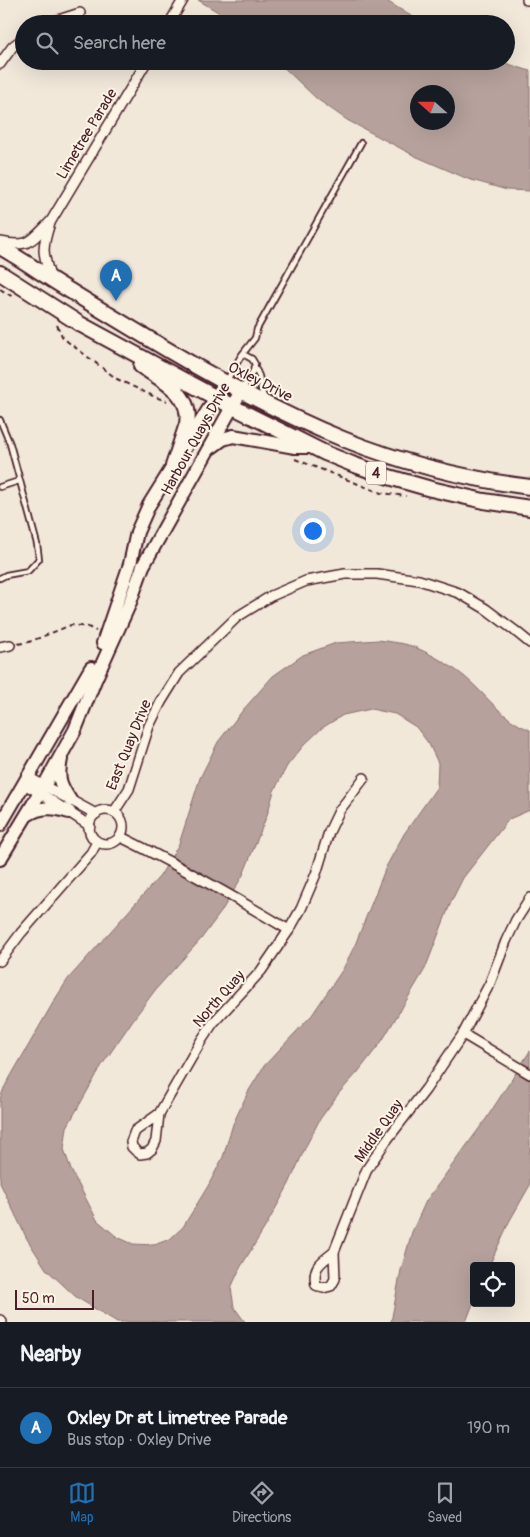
<!DOCTYPE html>
<meta charset="utf-8">
<style>
body{margin:0;font-family:Pangolin,sans-serif;background:#242831;color:#f1f3f6}
.controls{position:absolute;right:15px;bottom:15px;display:grid;overflow:hidden;border-radius:5px;box-shadow:0 5px 20px #0002}
.controls button{width:45px;height:45px;display:grid;place-items:center;padding:0;border:0;border-bottom:1px solid #363941;background:#171b24;color:#f1f3f6;font:25px sans-serif}
.compass{position:absolute;left:410px;top:85px;width:45px;height:45px;border-radius:50%;background:#171b24;box-shadow:0 5px 20px #0002;rotate:291deg}
.scale{position:absolute;left:15px;bottom:12px;width:79px;box-sizing:border-box;padding-left:5px;border:2px solid #4a1f2b;border-top:0;font-size:14px;line-height:18px;white-space:nowrap;color:#4a1f2b;-webkit-text-stroke:4px #fcf5e5;paint-order:stroke}
.you{position:absolute;left:312px;top:530px;width:18px;height:18px;margin:-12px;border:4px solid #fff;border-radius:50%;background:#1a73e8;box-shadow:0 0 0 8px #1a73e833}
.badge{display:grid;place-items:center;width:32px;height:32px;border-radius:50%;background:#1f6fb2;color:#fff;font-size:16px;font-weight:700}
.pin{position:absolute;translate:-50% -41px;filter:drop-shadow(0 1px 2px #0008)}
.pin::after{content:'';position:absolute;top:26px;width:18px;height:15px;background:inherit;clip-path:polygon(0 0,100% 0,50% 100%)}
.list{margin:0;padding:0;list-style:none}
h2{display:flex;justify-content:space-between;align-items:center;height:65px;margin:0;padding:0 20px;font-size:21px}
h2 small{font-size:16px;font-weight:400;color:#9ea1a6}
.list li{display:grid;grid-template-columns:32px 1fr auto;gap:15px;align-items:center;box-sizing:border-box;height:80px;padding:0 20px;border-top:1px solid #363941}
.list b{display:block;font-size:19px;white-space:nowrap}
.list p{margin:0;font-size:16px;white-space:nowrap;color:#9ea1a6}
.list em{font-size:16px;font-style:normal;color:#9ea1a6}
.icon{flex:none;width:28px;height:28px;fill:none;stroke:currentColor;stroke-width:2;stroke-linecap:round;stroke-linejoin:round}
.map{position:relative;flex:none;width:530px;height:1322px;overflow:hidden}
.search{position:absolute;background:#171b24;box-shadow:0 5px 20px #0002;left:15px;right:15px;top:15px;height:55px;display:flex;align-items:center;gap:12px;box-sizing:border-box;padding:0 18px;border-radius:28px;color:#9ea1a6;font-size:19px}
.sheet{height:145px;background:#171b24}
nav{display:flex;justify-content:space-around;align-items:center;box-sizing:border-box;height:70px;border-top:1px solid #363941;background:#171b24;font-size:14px;color:#9ea1a6}
nav a{display:grid;justify-items:center;gap:2px}
nav .on{color:#1f6fb2}
.map>svg:first-child{display:block}
.water{fill:#b6a19c;stroke:#8b6d6f;fill-rule:evenodd}
.lines{fill:none;stroke-linecap:round;stroke-linejoin:round}
.lane-casing{stroke:#4a1f2b;stroke-width:8}
.street-casing{stroke:#4a1f2b;stroke-width:12}
.secondary-casing{stroke:#4a1f2b;stroke-width:16}
.primary-casing{stroke:#4a1f2b;stroke-width:18}
.path{stroke:#4a1f2b;stroke-width:2;stroke-dasharray:5 4;stroke-linecap:butt}
.lane{stroke:#fcf5e5;stroke-width:4.5}
.street{stroke:#fcf5e5;stroke-width:9}
.secondary{stroke:#fcf5e5;stroke-width:12}
.primary{stroke:#fcf5e5;stroke-width:14}
.labels{text-anchor:middle;dominant-baseline:central;stroke-width:4;stroke-linejoin:round;paint-order:stroke}
.shield{fill:#fcf5e5;stroke:#7f5f63;stroke-width:1}
.shield-label{font-size:14px;font-weight:bold;fill:#4a1f2b}
.street-label{font-size:15px;fill:#4a1f2b;stroke:#fcf5e5}
</style>
<div class="map">
<svg width="530" height="1322" viewBox="0 0 530 1322">
<rect width="100%" height="100%" fill="#f1e8da"/>
<filter id="ink" filterUnits="userSpaceOnUse"><feTurbulence type="fractalNoise" baseFrequency=".02" numOctaves="2"/><feDisplacementMap in="SourceGraphic" scale="10" xChannelSelector="R" yChannelSelector="G"/><feConvolveMatrix kernelMatrix="1 2 1 2 8 2 1 2 1" color-interpolation-filters="sRGB"/></filter>
<g filter="url(#ink)">
<g class="water">
<polygon points="198,0 385,0 424,24 238,24"/>
<path d="M 277,61 L 499,61 L 530,71 L 530,191 L 507,190 L 468,179 L 415,156 L 347,120 L 317,99 ZM 448,92 L 448,122 L 418,122 L 418,92 Z"/>
<path d="M 378,640 C 391,642 407,643 419,649 C 433,655 453,667 465,677 C 488,696 501,719 530,730 L 530,810 L 509,819 L 463,878 L 451,902 L 425,969 L 406,1001 L 382,1041 L 358,1072 L 339,1093 L 320,1119 L 306,1146 L 289,1184 L 267,1224 L 240,1268 L 231,1288 L 234,1307 L 245,1322 L 117,1322 L 76,1297 L 46,1269 L 27,1239 L 0,1183 L 0,1099 L 4,1088 L 54,1001 L 68,979 L 160,876 L 179,844 L 200,778 L 218,742 L 243,710 L 273,676 L 303,655 L 336,643 ZM 371,709 L 395,714 L 416,727 L 429,744 L 438,763 L 437,787 L 404,834 L 386,867 L 355,945 L 343,969 L 312,1015 L 264,1066 L 248,1092 L 233,1124 L 223,1157 L 208,1186 L 183,1227 L 170,1239 L 154,1245 L 133,1244 L 117,1237 L 97,1220 L 71,1170 L 64,1149 L 67,1127 L 102,1065 L 135,1017 L 156,989 L 201,939 L 221,912 L 243,875 L 267,815 L 274,791 L 287,766 L 304,745 L 322,728 L 343,715 Z"/>
<polygon points="530,1051 530,1185 509,1222 489,1266 474,1266 474,1301 466,1322 391,1322 401,1270 412,1232 426,1201 486,1119"/>
</g>
<g class="lines">
<g class="lane-casing">
<g id="lane">
<polyline points="243,354 252,359 255,364 253,371 243,388"/>
<path d="M 254,367 C 264,379 257,387 265,398"/>
<polyline points="227,380 241,356 255,338 257,329 361,143"/>
<polyline points="0,420 10,444 37,544 39,559 28,571 6,575 0,578"/>
<polyline points="0,487 19,481"/>
</g>
</g>
<g class="street-casing">
<g id="street">
<polyline points="527,0 530,0"/>
<polyline points="46,24 80,13"/>
<polyline points="169,24 183,0"/>
<polyline points="0,64 13,46 24,38"/>
<path d="M 50,223 C 41,250 43,253 51,280"/>
<path d="M 0,242 C 30,248 31,241 51,221 L 147,61"/>
<polyline points="0,647 10,645"/>
<polyline points="28,777 96,814"/>
<polyline points="24,784 40,793 90,826"/>
<circle cx="106" cy="827" r="17"/>
<polyline points="114,812 129,789 149,726 161,702 179,673 237,617 271,596 306,581 345,574 377,574 419,580 459,593 486,609 514,630 530,643"/>
<path d="M 121,837 C 178,865 234,897 289,930"/>
<polyline points="0,961 21,933 91,853 97,842"/>
<polyline points="463,1034 530,1074"/>
<polyline points="159,1114 156,1141 152,1149 147,1153 140,1154 136,1151 132,1147 131,1142 135,1131 159,1114 201,1041 213,1023 261,971 289,930 301,909 316,874 329,832 339,811 364,778"/>
<path d="M 334,1252 C 321,1263 312,1266 316,1285 L 323,1288 L 331,1286 L 335,1279 L 334,1252 L 367,1169 L 386,1141 L 426,1089 L 463,1034 L 490,983 L 506,941 L 516,920 L 530,898"/>
<polyline points="0,1320 2,1322"/>
</g>
</g>
<g class="secondary-casing">
<g id="secondary">
<polyline points="212,447 223,439 233,436 295,447 313,447"/>
<polyline points="103,643 130,564 137,532 149,505 225,383"/>
<path d="M 61,759 C 57,778 60,785 70,800"/>
<path d="M 27,815 C 41,806 54,807 69,812"/>
<polyline points="0,825 91,668"/>
<polyline points="0,859 44,786 75,730 95,680 129,605 143,566 241,391"/>
</g>
</g>
<g class="primary-casing">
<g id="primary">
<path d="M 0,247 C 23,260 45,276 67,289 C 155,343 247,400 343,439 C 403,463 466,479 530,487"/>
<polyline points="0,273 80,324 233,407 325,453 352,464 389,477 431,489 484,501 530,508"/>
<path d="M 141,366 C 162,380 193,394 187,424 L 173,466"/>
</g>
</g>
<g class="path">
<polyline points="0,289 13,297"/>
<polyline points="57,325 62,336 68,342 117,379 155,397 167,401"/>
<polyline points="295,459 381,493 406,496"/>
<polyline points="18,644 29,642 71,625 88,627 96,631"/>
</g>
<use href="#lane" class="lane"/>
<use href="#street" class="street"/>
<use href="#secondary" class="secondary"/>
<use href="#primary" class="primary"/>
</g>
</g>
<g class="labels">
<rect class="shield" x="366" y="461.5" width="20" height="23" rx="4"/>
<g class="shield-label">
<text x="376" y="473">4</text>
</g>
<g class="street-label">
<text transform="translate(87 134) rotate(-59)">Limetree Parade</text>
<text transform="translate(260 382) rotate(27)">Oxley Drive</text>
<text transform="translate(196 439) rotate(-61)">Harbour Quays Drive</text>
<text transform="translate(129 745) rotate(-68)">East Quay Drive</text>
<text transform="translate(219 999) rotate(-49)">North Quay</text>
<text transform="translate(379 1131) rotate(-55)">Middle Quay</text>
</g>
</g>
</svg>
<div class="controls">
<button><svg class="icon" aria-label="locate" viewBox="0 0 24 24"><circle cx="12" cy="12" r="6"/><path d="M12 2v4M12 18v4M2 12h4M18 12h4"/></svg></button>
</div>
<svg class="compass" viewBox="-18 -18 36 36"><path d="M0-13l5 13h-10z" fill="#e53935"/><path d="M0 13l5-13h-10z" fill="#9ea1a6"/></svg>
<div class="scale">50 m</div>
<div class="you"></div>
<div class="pin badge" style="left:116px;top:301px">A</div>
<div class="search"><svg class="icon" aria-label="search" viewBox="0 0 24 24"><circle cx="10" cy="10" r="6"/><path d="M15 15l6 6"/></svg>Search here</div>
</div>
<section class="sheet">
<h2>Nearby<small></small></h2>
<ul class="list">
<li><span class="badge">A</span><div><b>Oxley Dr at Limetree Parade</b><p>Bus stop · Oxley Drive</p></div><em>190 m</em></li>
</ul>
</section>
<nav>
<a class="on"><svg class="icon" aria-label="map" viewBox="0 0 24 24"><path d="M3 6l6-2 6 2 6-2v14l-6 2-6-2-6 2zM9 4v14M15 6v14"/></svg>Map</a>
<a><svg class="icon" aria-label="directions" viewBox="0 0 24 24"><path d="M12 3l9 9-9 9-9-9zM9 14v-3h6M13 9l2 2-2 2"/></svg>Directions</a>
<a><svg class="icon" aria-label="saved" viewBox="0 0 24 24"><path d="M7 4h10v16l-5-4-5 4z"/></svg>Saved</a>
</nav>
